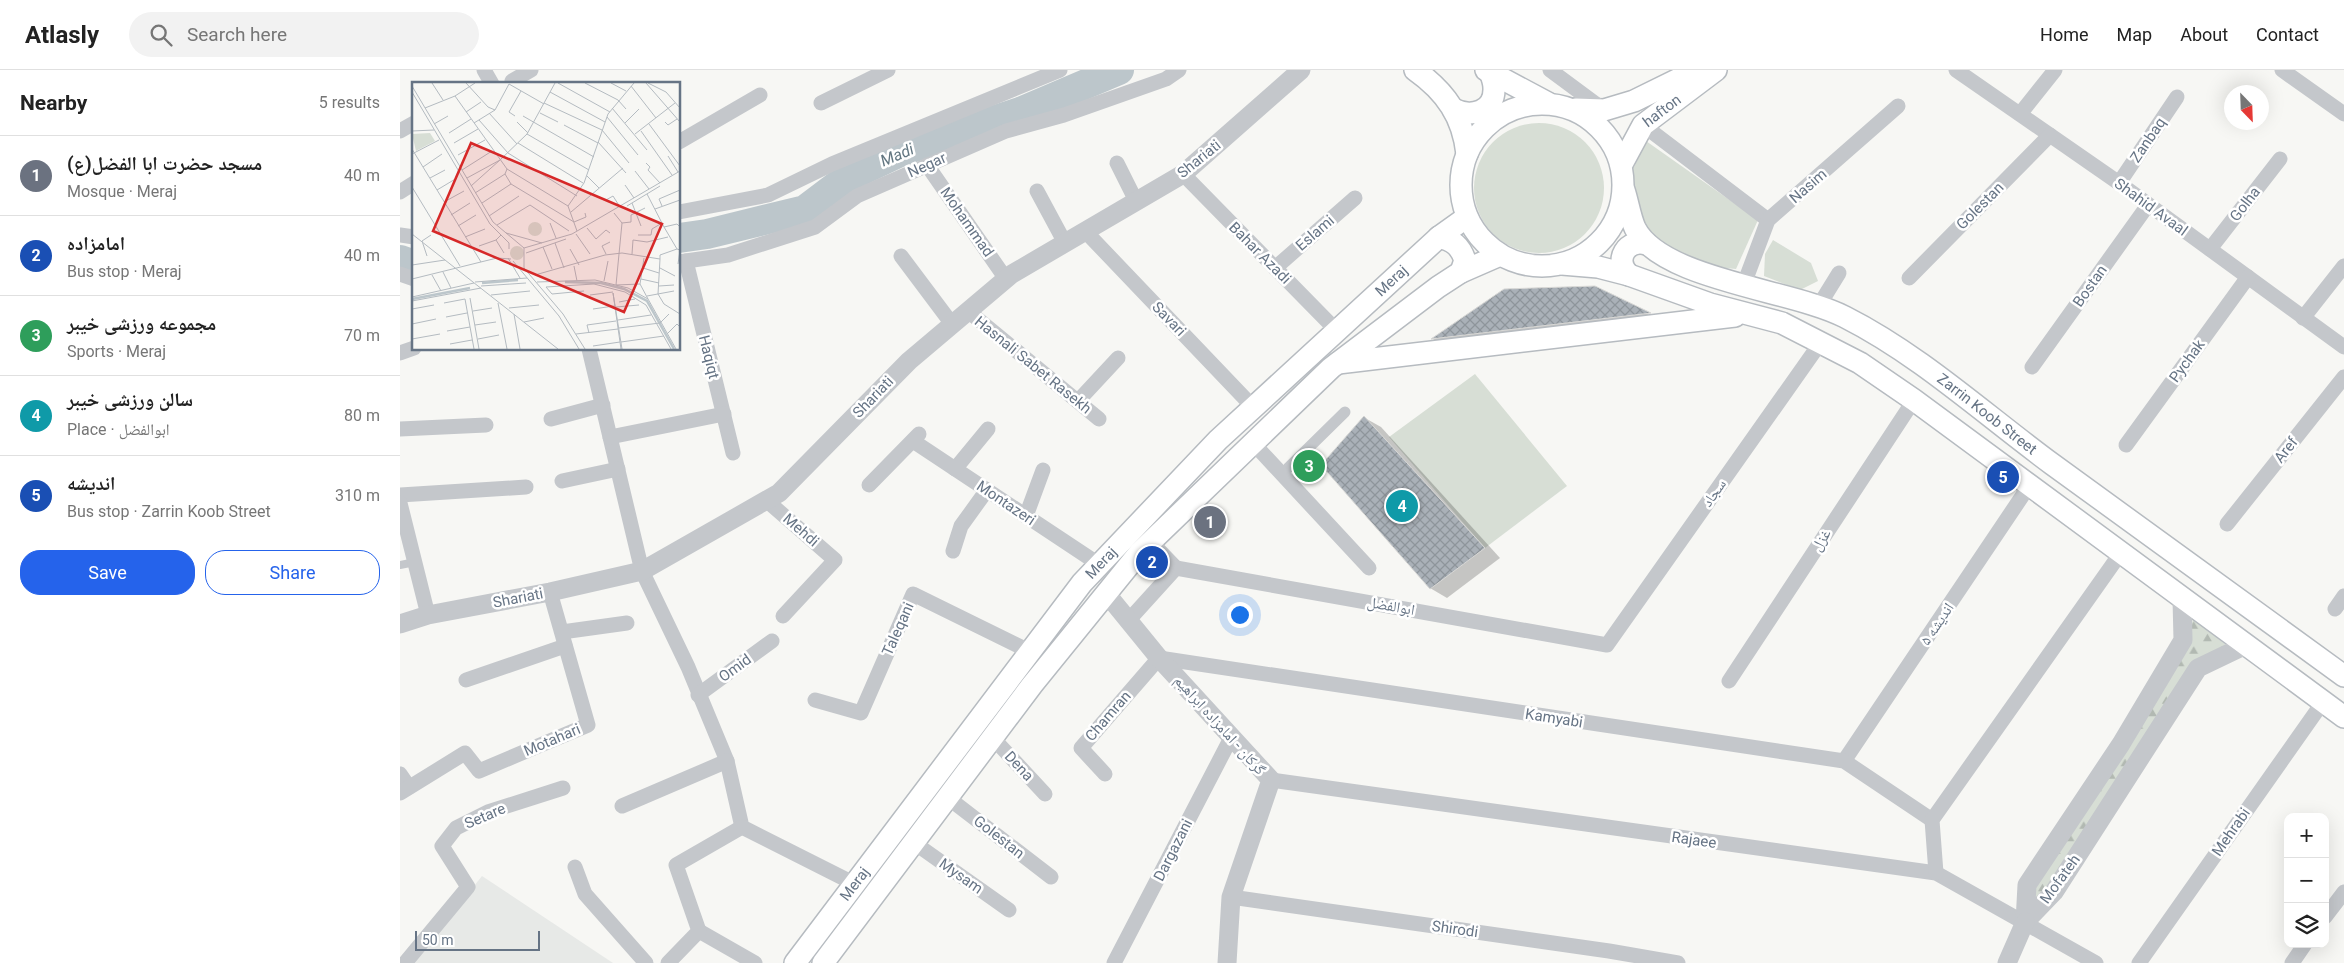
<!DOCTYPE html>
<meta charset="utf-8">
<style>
body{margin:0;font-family:Roboto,"Noto Naskh Arabic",sans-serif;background:#f2f2f2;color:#222}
.controls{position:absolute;right:15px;bottom:15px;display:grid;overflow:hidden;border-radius:10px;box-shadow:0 5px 20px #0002}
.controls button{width:45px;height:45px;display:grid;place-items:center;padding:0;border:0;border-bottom:1px solid #e0e0e0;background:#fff;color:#222;font:25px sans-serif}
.compass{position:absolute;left:1824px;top:15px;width:45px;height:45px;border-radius:50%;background:#fff;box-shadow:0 5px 20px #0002;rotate:157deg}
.scale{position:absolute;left:15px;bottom:12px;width:125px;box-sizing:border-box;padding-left:5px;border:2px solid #667485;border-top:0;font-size:14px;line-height:18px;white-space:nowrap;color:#667485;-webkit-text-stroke:4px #fff;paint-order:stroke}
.you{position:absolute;left:839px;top:544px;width:18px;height:18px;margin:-12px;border:4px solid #fff;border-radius:50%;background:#1a73e8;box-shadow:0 0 0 8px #1a73e833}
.badge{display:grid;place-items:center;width:32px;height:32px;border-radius:50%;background:#2563eb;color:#fff;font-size:16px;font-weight:700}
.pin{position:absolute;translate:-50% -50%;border:2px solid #fff;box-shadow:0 1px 5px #0006}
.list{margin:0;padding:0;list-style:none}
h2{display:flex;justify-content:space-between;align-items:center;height:65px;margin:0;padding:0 20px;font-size:21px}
h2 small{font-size:16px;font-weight:400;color:#767676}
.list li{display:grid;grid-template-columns:32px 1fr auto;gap:15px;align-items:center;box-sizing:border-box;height:80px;padding:0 20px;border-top:1px solid #e0e0e0}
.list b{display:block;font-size:19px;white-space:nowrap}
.list p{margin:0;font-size:16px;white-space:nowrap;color:#767676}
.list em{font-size:16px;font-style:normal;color:#767676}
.actions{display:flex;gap:10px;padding:15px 20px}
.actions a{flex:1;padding:11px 0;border:1px solid #2563eb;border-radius:20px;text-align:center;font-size:18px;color:#2563eb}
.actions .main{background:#2563eb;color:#fff}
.icon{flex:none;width:28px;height:28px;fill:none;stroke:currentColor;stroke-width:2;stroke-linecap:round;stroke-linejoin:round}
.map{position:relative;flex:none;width:1944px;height:893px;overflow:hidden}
header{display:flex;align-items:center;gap:30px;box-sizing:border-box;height:70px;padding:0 25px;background:#fff;border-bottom:1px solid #e0e0e0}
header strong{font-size:24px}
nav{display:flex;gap:28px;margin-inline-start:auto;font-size:18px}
.search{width:350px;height:45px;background:#f2f2f2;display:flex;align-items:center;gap:12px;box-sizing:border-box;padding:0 18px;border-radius:28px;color:#767676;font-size:19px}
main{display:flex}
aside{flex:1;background:#fff}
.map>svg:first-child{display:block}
.built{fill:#e7e9e7}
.green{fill:#d7ded5}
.forest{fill:url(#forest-firs)}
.shadow{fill:#0003}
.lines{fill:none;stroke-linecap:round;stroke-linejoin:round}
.river{stroke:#bcc6cb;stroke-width:30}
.building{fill:url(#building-cross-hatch);stroke:#d8d8d6}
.secondary-casing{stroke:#b6bbc0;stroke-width:24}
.service{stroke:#c4c7cb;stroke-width:8}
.pedestrian{stroke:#c4c7cb;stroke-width:11}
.minor{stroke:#c4c7cb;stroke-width:15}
.tertiary{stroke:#c4c7cb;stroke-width:19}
.secondary{stroke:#fff;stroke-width:21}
.labels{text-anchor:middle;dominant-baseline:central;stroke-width:5;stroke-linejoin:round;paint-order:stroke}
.street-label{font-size:15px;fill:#667485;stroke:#fff}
.water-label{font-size:16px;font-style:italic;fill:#627681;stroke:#fff}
.inset-river{fill:none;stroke:#bcc6cb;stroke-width:2.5}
.inset-road{fill:none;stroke:#b4bbc1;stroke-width:1}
.view{fill:#d62828;fill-opacity:0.15;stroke:#d62828;stroke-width:2.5}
.inset-edge{fill:none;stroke:#667485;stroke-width:2.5}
</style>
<header>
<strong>Atlasly</strong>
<div class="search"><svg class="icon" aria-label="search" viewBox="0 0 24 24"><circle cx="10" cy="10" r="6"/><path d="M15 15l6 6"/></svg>Search here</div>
<nav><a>Home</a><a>Map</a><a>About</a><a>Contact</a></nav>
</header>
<main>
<aside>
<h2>Nearby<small>5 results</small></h2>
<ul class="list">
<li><span class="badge" style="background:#6b7280">1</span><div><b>مسجد حضرت ابا الفضل(ع)</b><p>Mosque · Meraj</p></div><em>40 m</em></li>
<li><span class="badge" style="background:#1a4fb4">2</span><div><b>امامزاده</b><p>Bus stop · Meraj</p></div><em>40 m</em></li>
<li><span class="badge" style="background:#2e9e5b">3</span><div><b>مجموعه ورزشی خیبر</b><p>Sports · Meraj</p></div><em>70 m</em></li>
<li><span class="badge" style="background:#0f9aa8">4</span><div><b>سالن ورزشی خیبر</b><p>Place · ابوالفضل</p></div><em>80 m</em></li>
<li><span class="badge" style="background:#1a4fb4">5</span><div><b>اندیشه</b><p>Bus stop · Zarrin Koob Street</p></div><em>310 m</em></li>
</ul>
<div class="actions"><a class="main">Save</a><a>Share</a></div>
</aside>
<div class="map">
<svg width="1944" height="893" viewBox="0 0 1944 893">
<defs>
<pattern id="forest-firs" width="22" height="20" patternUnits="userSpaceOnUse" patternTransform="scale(1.25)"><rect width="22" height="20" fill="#d7ded5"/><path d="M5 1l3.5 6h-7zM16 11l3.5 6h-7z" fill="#b2b9b2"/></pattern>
<pattern id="building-cross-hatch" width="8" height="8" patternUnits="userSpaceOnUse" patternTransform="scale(1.25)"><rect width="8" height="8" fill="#aab1b8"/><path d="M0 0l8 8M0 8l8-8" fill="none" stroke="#8e959b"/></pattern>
</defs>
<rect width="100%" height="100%" fill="#f7f7f4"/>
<polygon class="built" points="82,806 213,893 12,893"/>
<g class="green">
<circle cx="1139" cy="118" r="65"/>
<polygon points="1246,71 1358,150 1336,199 1284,194 1248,171 1229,108"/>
<polygon points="1373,170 1411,193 1418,211 1400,220 1364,206 1365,184"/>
<polygon points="1075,304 1167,416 1085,478 989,367"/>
</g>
<polygon class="forest" points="1793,546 1827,576 1796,592 1633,838 1632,817 1789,576"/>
<g class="shadow">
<polygon points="1195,217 1265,253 1048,278 1033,269 1104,221"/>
<polygon points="965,348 981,357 1100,488 1047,528 1030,518"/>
</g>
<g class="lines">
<g class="river">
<polyline points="279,168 307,164 405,140 450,106 502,81 620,42 719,0"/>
<polyline points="0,190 14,195"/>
</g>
</g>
<g class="building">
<polygon points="1195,216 1251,243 1031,269 1104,219"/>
<polygon points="964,346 1085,478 1030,519 921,395"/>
</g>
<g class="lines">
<g class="secondary-casing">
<g id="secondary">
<path d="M 1015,0 C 1046,22 1063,47 1067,84"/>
<polyline points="1086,0 1148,33"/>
<circle cx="1142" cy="115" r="81"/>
<path d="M 1053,39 C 1071,48 1095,42 1094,18 C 1094,13 1092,7 1090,2"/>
<polyline points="1175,39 1204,40 1234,31 1297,0"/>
<path id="s1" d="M 1222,94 L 1243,55 L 1316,0"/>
<path id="s2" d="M 1224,120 C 1228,132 1230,147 1235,158 C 1261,210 1394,220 1445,247 C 1520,285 1584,344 1652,394 C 1749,465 1847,535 1944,606"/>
<path d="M 1039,167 C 1054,171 1060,176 1065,190 L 1061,202"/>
<polyline points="1162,194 1198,197 1229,205 1310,234 1382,253 1460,293 1514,330 1944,647"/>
<path d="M 1229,205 C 1213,190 1227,168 1247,174"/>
<polyline points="938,293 1335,246"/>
<path id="s3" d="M 395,893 L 682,513 L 818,370 L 1039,167 L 1067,147"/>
<polyline points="423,893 632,615 739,483 931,298 1038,217 1061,202 1100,185"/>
</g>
</g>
<polyline class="service" points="0,495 15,492"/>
<polyline class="pedestrian" points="888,398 945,342"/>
<g class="minor">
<polyline points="84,0 92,14"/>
<polyline points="1150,0 1204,40"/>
<polyline points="1556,0 1719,113 1944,277"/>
<polyline points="1882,0 1944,44"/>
<polyline points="112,11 131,0"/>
<polyline points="421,33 488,0"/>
<polyline points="1620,44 1655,0"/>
<polyline points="1243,55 1368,150"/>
<polyline points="0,61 14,53"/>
<polyline points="279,72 360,25"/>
<polyline points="717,93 736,131"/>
<polyline points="527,95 606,209"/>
<polyline points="783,104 937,261"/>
<polyline points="1719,113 1777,27"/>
<polyline points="637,121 665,173"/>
<polyline points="0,122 14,113"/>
<polyline points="279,142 368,125 432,94 660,0"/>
<polyline points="685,161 853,337"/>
<polyline points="0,165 14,167"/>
<polyline points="1810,179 1880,89"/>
<polyline points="501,186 552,254"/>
<polyline points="286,191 333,383"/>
<polyline points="279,192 328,185 415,157 457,126 606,61 664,45 766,9 779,0"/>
<polyline points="875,198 955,128"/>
<polyline points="0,204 14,209"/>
<polyline points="1509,208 1650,65"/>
<polyline points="1344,214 1368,150 1498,36"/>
<polyline points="1418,237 1439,203"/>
<polyline points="568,241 699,349"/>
<polyline points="1903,248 1944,196"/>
<polyline points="189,279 242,501 288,597 327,691 342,757 455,814"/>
<polyline points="0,283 14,278"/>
<polyline points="1632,297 1748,135"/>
<polyline points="678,331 718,288"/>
<polyline points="151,349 203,335"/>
<polyline points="0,359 86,355"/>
<polyline points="210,367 324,344"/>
<polyline points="513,371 700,495"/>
<polyline points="853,373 969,498"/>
<polyline points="1726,375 1848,207"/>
<polyline points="555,399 588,359"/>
<polyline points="162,411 218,399"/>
<polyline points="469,415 519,364"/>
<polyline points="0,425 126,417"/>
<polyline points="366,430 435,490 383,546"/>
<polyline points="0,433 28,545"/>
<polyline points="626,446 643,400"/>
<polyline points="1827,454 1944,307"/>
<polyline points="750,471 776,498"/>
<polyline points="553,481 561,456 587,420"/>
<polyline points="776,498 1207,575 1421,272"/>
<polyline points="1935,539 1944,526"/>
<polyline points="728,551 776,498"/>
<polyline points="162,562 227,553"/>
<polyline points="66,610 165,576"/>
<polyline points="1329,611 1514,330"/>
<polyline points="298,625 372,571"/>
<polyline points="415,630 461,643 513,524 631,582"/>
<polyline points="592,667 645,724"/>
<polyline points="1444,691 1629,416"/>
<polyline points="0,704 9,717"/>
<polyline points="705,704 681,678 759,588 1444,691 1532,750"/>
<polyline points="871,710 1536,803 1696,893"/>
<polyline points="0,723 65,683 79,701 188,655 150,522"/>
<polyline points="547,727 651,807"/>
<polyline points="222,736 327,691"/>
<polyline points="513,772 609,840"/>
<polyline points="175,797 185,824 246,893"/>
<polyline points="1536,803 1532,750 1720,484"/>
<polyline points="831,827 1209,881 1278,893"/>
<polyline points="1925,847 1944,822"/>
<polyline points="299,861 355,893"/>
<polyline points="5,893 68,817 42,776 56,758 88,742 163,718"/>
<polyline points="268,893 299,861 276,795 342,757"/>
<polyline points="714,893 832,666"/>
<polyline points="1739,893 1923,632"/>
<polyline points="1892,893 1905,874"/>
</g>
<g class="tertiary">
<polyline points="706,523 759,588 871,710 831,827 827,893"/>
<polyline points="1782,529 1783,570 1721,674 1627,815 1625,852 1654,822 1798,598 1846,575"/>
<polyline points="0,554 28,545 150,522 242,501 379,423 509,291 612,204 783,104 901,0"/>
<polyline points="1607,893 1625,852"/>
</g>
<use href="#secondary" class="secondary"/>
</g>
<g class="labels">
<g class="street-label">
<text stroke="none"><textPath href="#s1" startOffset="68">hafton</textPath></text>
<text transform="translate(1748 70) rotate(-56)">Zanbaq</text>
<text transform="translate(799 89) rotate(-39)">Shariati</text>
<text transform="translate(527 95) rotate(-24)">Negar</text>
<text transform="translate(1408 116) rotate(-41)">Nasim</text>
<text transform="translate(1845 134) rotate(-52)">Golha</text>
<text transform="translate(1580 136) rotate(-45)">Golestan</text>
<text transform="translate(1751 137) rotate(36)">Shahid Avaal</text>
<text transform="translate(567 152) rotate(55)">Mohammad</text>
<text transform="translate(915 163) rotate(-41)">Eslami</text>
<text transform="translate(860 183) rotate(45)">Bahar Azadi</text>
<text stroke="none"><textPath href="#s3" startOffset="909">Meraj</textPath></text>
<text transform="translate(1690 216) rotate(-55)">Bostan</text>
<text transform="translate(769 249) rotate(46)">Savari</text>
<text transform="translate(309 287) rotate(76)">Haqiqt</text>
<text transform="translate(1787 291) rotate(-54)">Pychak</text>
<text transform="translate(633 295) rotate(39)">Hasnali Sabet Rasekh</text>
<text transform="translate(473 327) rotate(-46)">Shariati</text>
<text stroke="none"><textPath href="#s2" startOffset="444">Zarrin Koob Street</textPath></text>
<text transform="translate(1886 380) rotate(-52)">Aref</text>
<text transform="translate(1314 423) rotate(-55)">سجاد</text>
<text transform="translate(606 433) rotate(34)">Montazeri</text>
<text transform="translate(401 460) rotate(41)">Mehdi</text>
<text transform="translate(1421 470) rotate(-57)">غزل</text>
<text stroke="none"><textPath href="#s3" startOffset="504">Meraj</textPath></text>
<text transform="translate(118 528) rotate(-11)">Shariati</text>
<text transform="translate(991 536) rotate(10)">ابوالفضل</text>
<text transform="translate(1537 554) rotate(-56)">اندیشه ۵</text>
<text transform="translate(498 559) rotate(-66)">Taleqani</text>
<text transform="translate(335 598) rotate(-36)">Omid</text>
<text transform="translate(708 646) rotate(-49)">Chamran</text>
<text transform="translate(1154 648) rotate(9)">Kamyabi</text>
<text transform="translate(820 655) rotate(48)">گرکان - امامزاده ابراهیم</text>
<text transform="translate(152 670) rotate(-23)">Motahari</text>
<text transform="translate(619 696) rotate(47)">Dena</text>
<text transform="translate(85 746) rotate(-23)">Setare</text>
<text transform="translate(1831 762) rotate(-55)">Mehrabi</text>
<text transform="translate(599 767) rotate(38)">Golestan</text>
<text transform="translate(1294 770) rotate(8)">Rajaee</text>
<text transform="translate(773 780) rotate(-63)">Dargazani</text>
<text transform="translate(561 806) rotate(35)">Mysam</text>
<text transform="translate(1660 809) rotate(-54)">Mofateh</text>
<text stroke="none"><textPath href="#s3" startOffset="99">Meraj</textPath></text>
<text transform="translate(1055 859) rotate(8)">Shirodi</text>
</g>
<g class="water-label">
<text transform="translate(497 85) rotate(-23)">Madi</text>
</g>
</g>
<g transform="translate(12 12)">
<rect width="268" height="268" fill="#f7f7f4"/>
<path d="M 18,51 L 23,59 L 4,69 L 0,52 ZM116 147a7 7 0 1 1 14 0a7 7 0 1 1-14 0ZM98 171a7 7 0 1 1 14 0a7 7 0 1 1-14 0Z" fill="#d7ded5"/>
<path class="inset-river" d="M 153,200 L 189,201 L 212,207 L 235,219 L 262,267M 70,201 L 106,198M 0,217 L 58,206"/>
<path class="inset-road" d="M 20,1 L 31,18M 54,1 L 76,25 L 83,28M 146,1 L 198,30M 173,1 L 206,18 L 214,27M 199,1 L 214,9M 234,1 L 268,40M 236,1 L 254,10 L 268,26M 0,4 L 81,140 L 112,166 L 112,186 L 151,232 L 173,267M 219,4 L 244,36M 0,10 L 78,142 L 97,161 L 97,167M 138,10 L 193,40M 43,14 L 95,87 L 156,124M 132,21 L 190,48 L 217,81M 13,26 L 43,14 L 63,1M 200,26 L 235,68M 54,30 L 69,20M 77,31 L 105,62M 128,31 L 146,40M 103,34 L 97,30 L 109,9M 111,34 L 182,75M 195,35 L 226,73M 67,38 L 96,71 L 165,114M 105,40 L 116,51M 253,40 L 256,43 L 265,37M 62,41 L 83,28 L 97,2 L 132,22M 213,41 L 227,27M 22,42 L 36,34M 237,42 L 268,84M 152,43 L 186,61M 0,49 L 22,48M 229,49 L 260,93M 37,51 L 59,37M 115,52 L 177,88M 223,52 L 263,21M 186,60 L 214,91M 42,61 L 66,47M 106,61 L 171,101M 0,67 L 69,180M 0,72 L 27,58M 46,73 L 73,58M 256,74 L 266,90M 88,78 L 115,52 L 143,1M 234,81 L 238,85 L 236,88 L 248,101M 11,85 L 30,72M 50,88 L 80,69M 223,89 L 237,107M 93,92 L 99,102 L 162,140 L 174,135 L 173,131M 175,94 L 187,106M 18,96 L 33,88M 55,96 L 88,78 L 59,104M 213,103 L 222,116M 0,105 L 48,184M 25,108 L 45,96M 63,111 L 93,92 L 95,87M 235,112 L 252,145 L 265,142 L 268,145M 194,118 L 201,114 L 208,125M 32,120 L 52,109M 70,121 L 99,102M 220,121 L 229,144M 215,124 L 248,104M 250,124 L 247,117 L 268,108M 243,127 L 268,118M 159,130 L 211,86M 202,131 L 210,141 L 204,203 L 228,202M 39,133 L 58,121M 77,134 L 107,114M 138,141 L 144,156M 210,141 L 219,140 L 219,133 L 233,126M 85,143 L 118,123 L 157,149M 46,144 L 64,133M 252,145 L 265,167M 175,146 L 184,157 L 194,148 L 198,151M 165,149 L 156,124 L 172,101 L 196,32 L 222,1M 94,151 L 130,161M 0,152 L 146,267M 164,152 L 178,172M 226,153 L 239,153 L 240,147 L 250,141M 53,155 L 73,147M 84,158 L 92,171M 143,161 L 152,186M 67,164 L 84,158 L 89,153M 131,165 L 140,187M 112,166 L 160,152 L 268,89M 158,167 L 167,183M 114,171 L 154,157M 194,172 L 190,164 L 198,160M 220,172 L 221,158 L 235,160 L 256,155M 15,174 L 10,159 L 19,153M 96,176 L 108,196M 232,176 L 228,202 L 236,217M 248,177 L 246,212 L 252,222 L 268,232M 248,177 L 248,173 L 265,167 L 268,168 L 266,182M 101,179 L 147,234 L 167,267M 0,183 L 33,178M 162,184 L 165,199M 231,186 L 247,191M 248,186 L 263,194M 31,190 L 39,206M 20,193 L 29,209M 123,193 L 193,173 L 210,171 L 248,177M 0,197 L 85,176 L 99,177M 229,197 L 247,201M 192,199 L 196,179M 63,200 L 115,196M 125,200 L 183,198 L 216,206 L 236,217 L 264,267M 69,204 L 114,201M 247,204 L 262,203M 172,209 L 140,212 L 134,205 L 182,202 L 213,210 L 234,223 L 259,267M 79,213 L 118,209M 178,213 L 201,210M 235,214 L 262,209M 0,215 L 62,201M 58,216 L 67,267M 53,217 L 62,267M 0,219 L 69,206M 207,220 L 223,217M 32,221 L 53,217M 86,221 L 95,267M 204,225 L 227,223M 97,226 L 127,223M 0,227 L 22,223M 181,227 L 202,224M 61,229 L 80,226M 102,232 L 108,267M 34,235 L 55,231M 206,238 L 239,233M 112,240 L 132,236M 0,242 L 24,237M 63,243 L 84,240M 207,246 L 248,241 L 257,232M 35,249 L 58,245M 177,251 L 175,243 L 204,239M 164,252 L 206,247M 255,252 L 265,242 L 268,245M 0,257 L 28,252M 66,257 L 87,253M 209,260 L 252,254M 38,262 L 60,258M 181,264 L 208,260M 209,267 L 201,211 L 210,267"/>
<path class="view" d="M 59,61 L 250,142 L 212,230 L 21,149 Z"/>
<rect width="268" height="268" class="inset-edge"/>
</g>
</svg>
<div class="controls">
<button>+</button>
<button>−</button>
<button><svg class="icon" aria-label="layers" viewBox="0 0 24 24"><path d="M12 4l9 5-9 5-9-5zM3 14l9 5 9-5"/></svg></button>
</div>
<svg class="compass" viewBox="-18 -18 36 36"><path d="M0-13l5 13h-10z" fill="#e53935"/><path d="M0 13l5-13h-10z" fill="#767676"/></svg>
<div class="scale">50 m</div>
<div class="you"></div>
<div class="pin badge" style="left:810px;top:452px;background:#6b7280">1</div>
<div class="pin badge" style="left:752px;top:492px;background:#1a4fb4">2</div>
<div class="pin badge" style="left:909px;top:396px;background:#2e9e5b">3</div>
<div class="pin badge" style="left:1002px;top:436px;background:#0f9aa8">4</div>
<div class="pin badge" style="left:1603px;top:407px;background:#1a4fb4">5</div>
</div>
</main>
